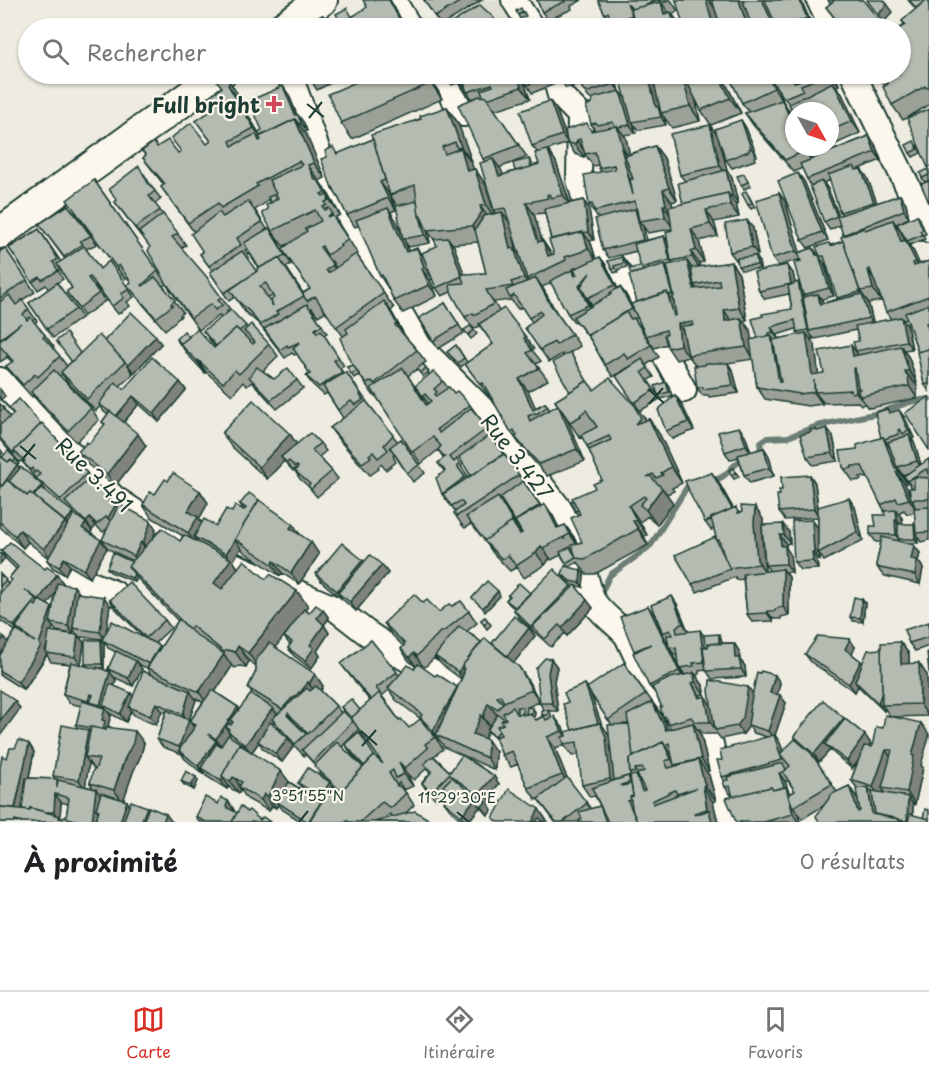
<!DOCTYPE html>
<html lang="fr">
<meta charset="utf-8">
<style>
body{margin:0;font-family:"Playpen Sans",sans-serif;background:#f6f6f6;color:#202124}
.compass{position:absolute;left:785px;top:102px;width:54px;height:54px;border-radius:50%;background:#fff;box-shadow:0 2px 4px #0004;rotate:130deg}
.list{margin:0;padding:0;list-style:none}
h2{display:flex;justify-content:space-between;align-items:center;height:78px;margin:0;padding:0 24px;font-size:26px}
h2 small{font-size:20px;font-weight:400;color:#757577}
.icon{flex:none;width:33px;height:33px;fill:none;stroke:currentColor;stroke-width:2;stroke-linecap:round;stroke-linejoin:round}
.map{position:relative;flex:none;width:929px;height:822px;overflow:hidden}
.search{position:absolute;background:#fff;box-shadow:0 2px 4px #0004;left:18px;right:18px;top:18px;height:66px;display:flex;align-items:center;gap:15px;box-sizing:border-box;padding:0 21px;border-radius:33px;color:#757577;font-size:22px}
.sheet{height:168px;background:#fff}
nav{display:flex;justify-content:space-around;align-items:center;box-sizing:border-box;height:84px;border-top:2px solid #e0e0e0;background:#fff;font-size:16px;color:#757577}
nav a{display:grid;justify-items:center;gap:3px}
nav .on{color:#d93025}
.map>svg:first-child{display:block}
.built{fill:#ddddd2}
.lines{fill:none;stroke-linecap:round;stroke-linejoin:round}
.stream{stroke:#6c7d74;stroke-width:6}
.minor-casing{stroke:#1f3d34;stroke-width:28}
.major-casing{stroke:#1f3d34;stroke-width:34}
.minor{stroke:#fbf7ec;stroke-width:24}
.major{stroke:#fbf7ec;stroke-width:30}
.wall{fill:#9ba197;stroke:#1f3d34;stroke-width:1.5;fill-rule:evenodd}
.shaded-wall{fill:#7e837b;stroke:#1f3d34;stroke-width:1.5}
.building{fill:#b4bbb0;stroke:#1f3d34;stroke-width:1.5;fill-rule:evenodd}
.ticks{fill:none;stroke:#1f3d34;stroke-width:2}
.poi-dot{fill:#d1495b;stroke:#fbf7ec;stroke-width:2}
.labels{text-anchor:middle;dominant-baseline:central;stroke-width:4.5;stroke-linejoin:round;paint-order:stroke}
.poi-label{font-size:21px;font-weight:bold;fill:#1f3d34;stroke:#fbf7ec;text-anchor:end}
.street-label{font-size:21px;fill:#1f3d34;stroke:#fbf7ec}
.ticks-label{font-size:15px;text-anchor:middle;fill:#1f3d34;stroke:#fbf7ec;stroke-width:4.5;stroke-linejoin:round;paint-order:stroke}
</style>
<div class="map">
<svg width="929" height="822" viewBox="0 0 929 822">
<rect width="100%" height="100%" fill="#eeece1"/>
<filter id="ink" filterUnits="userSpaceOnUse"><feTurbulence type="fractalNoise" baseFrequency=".0167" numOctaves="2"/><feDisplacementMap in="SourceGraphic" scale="12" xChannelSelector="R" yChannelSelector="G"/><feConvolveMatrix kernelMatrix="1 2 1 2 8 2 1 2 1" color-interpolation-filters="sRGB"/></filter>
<g filter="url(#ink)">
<polygon class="built" points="482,0 521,0 509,28 440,28 441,26"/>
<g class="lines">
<g class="stream">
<polyline points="757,453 760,452 761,442 767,438 788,437 817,426 874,414 914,401 929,399"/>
<path d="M 710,481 C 730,478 728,466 745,458"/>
<polyline points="599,597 610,575 640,554 651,545 687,487 693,483"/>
</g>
<g class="minor-casing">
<g id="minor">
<polyline points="393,0 410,28"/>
<polyline points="514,0 532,28"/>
<polyline points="819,0 832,28"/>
<path d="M 289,74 L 333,191 L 349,223 L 395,304 L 419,346 L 484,411 L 558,507 L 580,543 L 581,562 L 592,599 C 600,614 617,623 627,636 L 673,735 L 676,738 L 699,732 L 710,740 L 728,822"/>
<polyline points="438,74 464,114"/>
<polyline points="554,74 560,95 580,115 579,180 600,249 624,281 684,390"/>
<polyline points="853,74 929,230"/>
<polyline points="0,380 114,498 165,532 189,546 336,609 367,633 405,658 456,685"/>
<path d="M 0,537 C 29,564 78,578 114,593"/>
</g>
</g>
<g class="major-casing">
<g id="major">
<polyline points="282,28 322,0"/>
<polyline points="0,233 220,74"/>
</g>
</g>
<use href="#minor" class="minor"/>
<use href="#major" class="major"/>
</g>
<g class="wall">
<polygon points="390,0 405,27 407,28 294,28 323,15 331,27 338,25 353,16"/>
<polygon points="424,0 482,0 441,26"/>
<polygon points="537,0 582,0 571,6 572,9 548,20 542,12"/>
<polygon points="598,0 671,0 678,11 672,14 682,28 600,28 613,25 605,14"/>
<polygon points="676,0 801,0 811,23 815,28 721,28"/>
<polygon points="828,0 863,0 884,28 842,28 826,7 830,4"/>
<polygon points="908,0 929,0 929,105 903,120 892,105 885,86 876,74 900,74 900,28 905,25 902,21 916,9"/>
<polygon points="524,12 526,16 520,19 518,15"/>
<polygon points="307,74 348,74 317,90"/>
<polygon points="375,74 416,74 419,79 427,75 438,91 442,99 352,139 341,123"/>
<path d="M 443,74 L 521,74 L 530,99 L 498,109 L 494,109 L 527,157 L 499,168 L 503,175 L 515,171 L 529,159 L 532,163 L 533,166 L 539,164 L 538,153 L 532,146 L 556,109 L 567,139 L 595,130 L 591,124 L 592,100 L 589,98 L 583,90 L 581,85 L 566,88 L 560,80 L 583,74 L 584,77 L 586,77 L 584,74 L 652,74 L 661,111 L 652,74 L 720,74 L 724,80 L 741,113 L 711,125 L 701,110 L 696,100 L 700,121 L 672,128 L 664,117 L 666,125 L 638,130 L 633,123 L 636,133 L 624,135 L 626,138 L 629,154 L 655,146 L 664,158 L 677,200 L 672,202 L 672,206 L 683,204 L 685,181 L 680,175 L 716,134 L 741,120 L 746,128 L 757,156 L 754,157 L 755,160 L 732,168 L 726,160 L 721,146 L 727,170 L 732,178 L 738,203 L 736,204 L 739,217 L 714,222 L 718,236 L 699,241 L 704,262 L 699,263 L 700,267 L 731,262 L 739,274 L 747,320 L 743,321 L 750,330 L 751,340 L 758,338 L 792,309 L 789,294 L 765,299 L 759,291 L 787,265 L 793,273 L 795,283 L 800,286 L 801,259 L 778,266 L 772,258 L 779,193 L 785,201 L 800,253 L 813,248 L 818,255 L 831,245 L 843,241 L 844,236 L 840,225 L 830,230 L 824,222 L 811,186 L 807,179 L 802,168 L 794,172 L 753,125 L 745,113 L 749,112 L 742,103 L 728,74 L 792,74 L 796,81 L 799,81 L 796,74 L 834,74 L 839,85 L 836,86 L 842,94 L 860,133 L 827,148 L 826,147 L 830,147 L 830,111 L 794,111 L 778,89 L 784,103 L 790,112 L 794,147 L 806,147 L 811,159 L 869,136 L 875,144 L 881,160 L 856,170 L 861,169 L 867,177 L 877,203 L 900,195 L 906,203 L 909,218 L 896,224 L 901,232 L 905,240 L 914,252 L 919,264 L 929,261 L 929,391 L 924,384 L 918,352 L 907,319 L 903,320 L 907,325 L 912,349 L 904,350 L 909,358 L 917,383 L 914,383 L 917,386 L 917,398 L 871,408 L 867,407 L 864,402 L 865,404 L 861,405 L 858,402 L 824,403 L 822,401 L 822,404 L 808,406 L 765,399 L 757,387 L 753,359 L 727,363 L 733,371 L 739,393 L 709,397 L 708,395 L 702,395 L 697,387 L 696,366 L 688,355 L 689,357 L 676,360 L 668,348 L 667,344 L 654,348 L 646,336 L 637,317 L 635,319 L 659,357 L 646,365 L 654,377 L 648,380 L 660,399 L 640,411 L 616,376 L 631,366 L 613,377 L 605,365 L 592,342 L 576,321 L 574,322 L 568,314 L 551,283 L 542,287 L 557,313 L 580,346 L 570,353 L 587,381 L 594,390 L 637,408 L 646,420 L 649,419 L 660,435 L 682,483 L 672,488 L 674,491 L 667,494 L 663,489 L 673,503 L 657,525 L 651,520 L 648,516 L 640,522 L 647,535 L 644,536 L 648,545 L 595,574 L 586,574 L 578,562 L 569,567 L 584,574 L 583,587 L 575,586 L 593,608 L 567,636 L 565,633 L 551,647 L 519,618 L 514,610 L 515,609 L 509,604 L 506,600 L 509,596 L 508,595 L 530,593 L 571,586 L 572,588 L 574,586 L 565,579 L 562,574 L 568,567 L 561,555 L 551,560 L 550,558 L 545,565 L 524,578 L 517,567 L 510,571 L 493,553 L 485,541 L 471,524 L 465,528 L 462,525 L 454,513 L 456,512 L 442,494 L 445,472 L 438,463 L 444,458 L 438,450 L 421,464 L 376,396 L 374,396 L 358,373 L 359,375 L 354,378 L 347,367 L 353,365 L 343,336 L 326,311 L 318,316 L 312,308 L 311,309 L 327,333 L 324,335 L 344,366 L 340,368 L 343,373 L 346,372 L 367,402 L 398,442 L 401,439 L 425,473 L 413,482 L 394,454 L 393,456 L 396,462 L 386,470 L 381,464 L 378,467 L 379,469 L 370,475 L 339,440 L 330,428 L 343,418 L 327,393 L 324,395 L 312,384 L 306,376 L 310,374 L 297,354 L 294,355 L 292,353 L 285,358 L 259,324 L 245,312 L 235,297 L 229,301 L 210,272 L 212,270 L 200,254 L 203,252 L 194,232 L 161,187 L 164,185 L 143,158 L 146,156 L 142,151 L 157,147 L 178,153 L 207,144 L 211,141 L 196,121 L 212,111 L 204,100 L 221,87 L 225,75 L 241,99 L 239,100 L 260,136 L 262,130 L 289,95 L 297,115 L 298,115 L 304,123 L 307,131 L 304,132 L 325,178 L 319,181 L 329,195 L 340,215 L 336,217 L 337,220 L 342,229 L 358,254 L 357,255 L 394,308 L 391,311 L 405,336 L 417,350 L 426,362 L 423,364 L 429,372 L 423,377 L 417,369 L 408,376 L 426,404 L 428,403 L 415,386 L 443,381 L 448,388 L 470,405 L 496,440 L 495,440 L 506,457 L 541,506 L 553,516 L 559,528 L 565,525 L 577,543 L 582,542 L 578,515 L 575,511 L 595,488 L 602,480 L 589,450 L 582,437 L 580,438 L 555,401 L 570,392 L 563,356 L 562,354 L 549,362 L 525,328 L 532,322 L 522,307 L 518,309 L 511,300 L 494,302 L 499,311 L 526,337 L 534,349 L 532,350 L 541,361 L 536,364 L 548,380 L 528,391 L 535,408 L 545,403 L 585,461 L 547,476 L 523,449 L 511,432 L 490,395 L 489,396 L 465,364 L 493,344 L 480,326 L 473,329 L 477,334 L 471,339 L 464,330 L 473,328 L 465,317 L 451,292 L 442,296 L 436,288 L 433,279 L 430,280 L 437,296 L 403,313 L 394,301 L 388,288 L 380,276 L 359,225 L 355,227 L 347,215 L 338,197 L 332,188 L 338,154 L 447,107 L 458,123 L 472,162 L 471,163 L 473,170 L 475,169 L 486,185 L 494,214 L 496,213 L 494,210 L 486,162 L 483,159 L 472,99 L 461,82 L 452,85 ZM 620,75 L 626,99 L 620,91 L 619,91 L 613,77 ZM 568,143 L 575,154 L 584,157 L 585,154 L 593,166 L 598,165 L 599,168 L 601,172 L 589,205 L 597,217 L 599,218 L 603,250 L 609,258 L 637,251 L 641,266 L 631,274 L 637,302 L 636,314 L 626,295 L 620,287 L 618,289 L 606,265 L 600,257 L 596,259 L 591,243 L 589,241 L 594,240 L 589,209 L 584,200 L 570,203 L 556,162 L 548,150 ZM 830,180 L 840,212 L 842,215 L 839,216 L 828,189 L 824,183 ZM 389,193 L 397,206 L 402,235 L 396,220 L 390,212 L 396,210 ZM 269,199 L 271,203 L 268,209 L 272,231 L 283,246 L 289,244 L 282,249 L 275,236 L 267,229 L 255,210 L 268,201 L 267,200 ZM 545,213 L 554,254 L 552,255 L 542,241 L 534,214 ZM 643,226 L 648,233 L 672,229 L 672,230 L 668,242 L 664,236 L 647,240 ZM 512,230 L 520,256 L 517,252 ZM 428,231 L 435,241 L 437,246 L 425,258 L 409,251 L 405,242 L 409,247 L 430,243 ZM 478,242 L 486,273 L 464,274 L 453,244 ZM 247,249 L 259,268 L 257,272 L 247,259 L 249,257 L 245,250 ZM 284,252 L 310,289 L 303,293 L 286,267 L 291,264 ZM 332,261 L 336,268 L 335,269 L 330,262 ZM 825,263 L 826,265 L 827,264 L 838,299 L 823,303 L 822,299 L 834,296 ZM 577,267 L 577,275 L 575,276 L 573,273 L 575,272 L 573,269 ZM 879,292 L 886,312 L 891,319 L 873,323 L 868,302 L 865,298 L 869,303 L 881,301 ZM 585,293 L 592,305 L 591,306 L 584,294 ZM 273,296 L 274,298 L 272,304 L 268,298 ZM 796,329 L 799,335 L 778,339 L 777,335 ZM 856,330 L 859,341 L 856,350 L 824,373 L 818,374 L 815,345 L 810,339 L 813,339 L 813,337 L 815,339 ZM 464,464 L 471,476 L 467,479 L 466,477 L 468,476 L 461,466 ZM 503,503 L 515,521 L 522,533 L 520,534 L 520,533 Z"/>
<polygon points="522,74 551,74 555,84 532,93 527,85"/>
<polygon points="917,145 921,153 913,157 910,153"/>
<polygon points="806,147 824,147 825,149 812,155"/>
<polygon points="929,171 929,180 925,182 922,178"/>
<polygon points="144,174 151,186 161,199 155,204 186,245 181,248 221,297 230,309 227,311 227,312 269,344 278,356 263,371 274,379 297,380 303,388 277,409 252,382 247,386 243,382 232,395 206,372 205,373 189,356 176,339 189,337 214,348 215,347 203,331 221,318 219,316 199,330 166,284 163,286 183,312 180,315 181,316 165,330 136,296 127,285 131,282 127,277 125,279 75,212 94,180 160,274 161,273 150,247 142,235 141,236 121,210 115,202 117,201 109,189"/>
<polygon points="744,174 751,186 744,189 741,185"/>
<polygon points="804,181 828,240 808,248 802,240"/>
<polygon points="749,196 755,207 751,209 748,205"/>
<polygon points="68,205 97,244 86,249 100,269 109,261 134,297 127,302 130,306 118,314 95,285 94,286 105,301 84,316 67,293 72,288 60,269 58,270 63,279 57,283 82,317 53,338 29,303 57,283 48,289 46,285 38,290 9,248 39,229 61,262 65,259 39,224"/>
<polygon points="917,215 920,219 926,234 923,235 925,239 910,245 907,241"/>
<polygon points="753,228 758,255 749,257 759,261 760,269 741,270 738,266 737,259 736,260 730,252"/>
<polygon points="5,248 35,292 22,300 37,321 35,323 45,335 54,347 53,348 67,366 80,353 104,341 161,344 134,373 129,368 133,374 120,386 124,389 180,382 186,390 159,422 139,404 124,422 146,446 115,486 87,464 78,452 89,444 105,425 102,422 108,414 104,412 100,406 96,411 69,384 62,374 60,376 91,408 99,420 76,442 40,404 33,395 32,397 15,378 6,366 12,362 6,356 8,357 0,362 0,251"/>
<polygon points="608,261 625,261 627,267 617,270 618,272 614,273"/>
<polygon points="445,303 464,333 438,349 433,341"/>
<polygon points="456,345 467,362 461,367 447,352"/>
<polygon points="666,382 669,386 672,396 661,399 658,395"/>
<polygon points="0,389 5,396 0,400"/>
<polygon points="675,395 681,403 694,430 672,439 666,431"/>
<path d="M 0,404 L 10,417 L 13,414 L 9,408 L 87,473 L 91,480 L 110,498 L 117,509 L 156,529 L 154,537 L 180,541 L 183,536 L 151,517 L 143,505 L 168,481 L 200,491 L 208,503 L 199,519 L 202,523 L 216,526 L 232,512 L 244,510 L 240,504 L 300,534 L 319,554 L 299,584 L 282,573 L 280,576 L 243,551 L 241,548 L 233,561 L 238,568 L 266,579 L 308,606 L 305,610 L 309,613 L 323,610 L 329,618 L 324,625 L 329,633 L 317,651 L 320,656 L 311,669 L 294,656 L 288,648 L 290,645 L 284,637 L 292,625 L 275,647 L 315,674 L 323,686 L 321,691 L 336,706 L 341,713 L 343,711 L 341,707 L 360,710 L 370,701 L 341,664 L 371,640 L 399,675 L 414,669 L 416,667 L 409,661 L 401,649 L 403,646 L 392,635 L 384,623 L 423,603 L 439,612 L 452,606 L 469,611 L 477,623 L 467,631 L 481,642 L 492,644 L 529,628 L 535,636 L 513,663 L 519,667 L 527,679 L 539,700 L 551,659 L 557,667 L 554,681 L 558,711 L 549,711 L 551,714 L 551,718 L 563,728 L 566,735 L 572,730 L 568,702 L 585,684 L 588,688 L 624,663 L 661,714 L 668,729 L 671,728 L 663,717 L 662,707 L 655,693 L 649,686 L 634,651 L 654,614 L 662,631 L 677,604 L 688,631 L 704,636 L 721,638 L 722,643 L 734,643 L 739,651 L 740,660 L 745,666 L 746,677 L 712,679 L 706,670 L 699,671 L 699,674 L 696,675 L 703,685 L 704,694 L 700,695 L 701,697 L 711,705 L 753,694 L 780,683 L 777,694 L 786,703 L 775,735 L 780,743 L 783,751 L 797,741 L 794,736 L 844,718 L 865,735 L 871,744 L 869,747 L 872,747 L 890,716 L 885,709 L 884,711 L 858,686 L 855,692 L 811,662 L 805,654 L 855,647 L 852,654 L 863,663 L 881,649 L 900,642 L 909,654 L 909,664 L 927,675 L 928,716 L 893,717 L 923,768 L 915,804 L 912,804 L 913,805 L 913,815 L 929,822 L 819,822 L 823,806 L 802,819 L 798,814 L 800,822 L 736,822 L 733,797 L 733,794 L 731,795 L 725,787 L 724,781 L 722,777 L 722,760 L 767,737 L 754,733 L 749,726 L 743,734 L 721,739 L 717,734 L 703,734 L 699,729 L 697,729 L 701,735 L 709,771 L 706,772 L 709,775 L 716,801 L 713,802 L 718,822 L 555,822 L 538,799 L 536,800 L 528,788 L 518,764 L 511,767 L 502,755 L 496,739 L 490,734 L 487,731 L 484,739 L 496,752 L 495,770 L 444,747 L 441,742 L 432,732 L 443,749 L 434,756 L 450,772 L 499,784 L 488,797 L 492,801 L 489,805 L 492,810 L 488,815 L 480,807 L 468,822 L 464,822 L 450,810 L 444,802 L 450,795 L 446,790 L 437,800 L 427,791 L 422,783 L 430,773 L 427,768 L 414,780 L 407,774 L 413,786 L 404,790 L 399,783 L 397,785 L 406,793 L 414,805 L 405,814 L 433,822 L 302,822 L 283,810 L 278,804 L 276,808 L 272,806 L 269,811 L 247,799 L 241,790 L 239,793 L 230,788 L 229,786 L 227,789 L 206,776 L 204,773 L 203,774 L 184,758 L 182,754 L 163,747 L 157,739 L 166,712 L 162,711 L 156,725 L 135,716 L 131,711 L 126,722 L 109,713 L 107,710 L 111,716 L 108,725 L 110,727 L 144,743 L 141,755 L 133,772 L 123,800 L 127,801 L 129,805 L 148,809 L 172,822 L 0,822 L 7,758 L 15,748 L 29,744 L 34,752 L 29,778 L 55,779 L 53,776 L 77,728 L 76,725 L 81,706 L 69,703 L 63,694 L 70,664 L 51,662 L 47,655 L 24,690 L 0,675 L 0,634 L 8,643 L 15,631 L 0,620 L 0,574 L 8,584 L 11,580 L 9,578 L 16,569 L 6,559 L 1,551 L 63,583 L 62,584 L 80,594 L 110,605 L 106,632 L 143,637 L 115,608 L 110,600 L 165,620 L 171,628 L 155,643 L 161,647 L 178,621 L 137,578 L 135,582 L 110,572 L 107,568 L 132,562 L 133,561 L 108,549 L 102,540 L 108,528 L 103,532 L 96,526 L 92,530 L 90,528 L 92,531 L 90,533 L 107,548 L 90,578 L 70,566 L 65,575 L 53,568 L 47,560 L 48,558 L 28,542 L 23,548 L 0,527 L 0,449 L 3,453 L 0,456 L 3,458 L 16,459 L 19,464 L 17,465 L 20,469 L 38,482 L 25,465 L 21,461 L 19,462 L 0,440 ZM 55,593 L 53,608 L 47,604 ZM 53,627 L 56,631 L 73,634 L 74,630 L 77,635 L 51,632 ZM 80,637 L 103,639 L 108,648 L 116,652 L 108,669 L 110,672 L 100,668 L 104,668 L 104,644 L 85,664 L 87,666 L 81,665 L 84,643 ZM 670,649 L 675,655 L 677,656 L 678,665 L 685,675 L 683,675 ZM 435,657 L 441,664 L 461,679 L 457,688 L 435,676 L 420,666 L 422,665 L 425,667 ZM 249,661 L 256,666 L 256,671 L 248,688 L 253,695 L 239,710 L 238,707 L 215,692 L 232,666 L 235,668 L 239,666 L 246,667 ZM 138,664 L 147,668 L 151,675 L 133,696 L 114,686 L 116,680 L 114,677 L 133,686 L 142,669 ZM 389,690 L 396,700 L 421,719 L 426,725 L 409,728 L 399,720 L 382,696 ZM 591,695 L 612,725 L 609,736 L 601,723 ZM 195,698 L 203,702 L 190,721 L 195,727 L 194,728 L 189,720 L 196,700 ZM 539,702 L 544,710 L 542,715 L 543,716 L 536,720 L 534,718 L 535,712 L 528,707 ZM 274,722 L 281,731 L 272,724 ZM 359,729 L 383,764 L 378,759 L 345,744 L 350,752 L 363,767 L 342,747 ZM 259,742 L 263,749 L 282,762 L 294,746 L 291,742 L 304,756 L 305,754 L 315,765 L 320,774 L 327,781 L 298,783 L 304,791 L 321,802 L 289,782 L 252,752 ZM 564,745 L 572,756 L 579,755 L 582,785 L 590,797 L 595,796 L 600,806 L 591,809 L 567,778 L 555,748 ZM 830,750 L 852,769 L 858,761 L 851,780 L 858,789 L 857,798 L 849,786 L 837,792 L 813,756 L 819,762 ZM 89,763 L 93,768 L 95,769 L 90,783 L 93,788 L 85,786 ZM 785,781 L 788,781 L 795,791 L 790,794 L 788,790 ZM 331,784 L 339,793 L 338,794 L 335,791 ZM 61,802 L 68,804 L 66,818 L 63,819 L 60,816 ZM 390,814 L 394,817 L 384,819 Z"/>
<path d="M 887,409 L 890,413 L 905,418 L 914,438 L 912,439 L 915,444 L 921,465 L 929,459 L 929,540 L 921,542 L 917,536 L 918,543 L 906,543 L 920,553 L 918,561 L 923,568 L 920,584 L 885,576 L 881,573 L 876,565 L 881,542 L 876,542 L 870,534 L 885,515 L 885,511 L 881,505 L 868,478 L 860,477 L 861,480 L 853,481 L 843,467 L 857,449 L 881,438 ZM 898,469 L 903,475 L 908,473 L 904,476 L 912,488 L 911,497 L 905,484 L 907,483 ZM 904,510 L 907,514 L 915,512 L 915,526 L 903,524 L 902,518 L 898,513 Z"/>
<polygon points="827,428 833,436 838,461 813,465 807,457 811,432 816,429 818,431"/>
<polygon points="222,433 290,434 296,444 320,443 326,451 319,457 332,471 338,479 317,497 308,486 300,479 295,471 295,469 293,471 284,461 267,479 230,445"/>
<polygon points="745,435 751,452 764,448 769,456 774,476 750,483 744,475 738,457 730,460 725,452"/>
<polygon points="736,472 739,477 734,479 731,475"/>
<path d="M 712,473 L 733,508 L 740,513 L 763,519 L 763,524 L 789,532 L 790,543 L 786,544 L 786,548 L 790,554 L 792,572 L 785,572 L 789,577 L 789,615 L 781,617 L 781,619 L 773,619 L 773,621 L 752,622 L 747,614 L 743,579 L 737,580 L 735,577 L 697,592 L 692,584 L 717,540 L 714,529 L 711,530 L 705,522 ZM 762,530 L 765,565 L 770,571 L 765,571 Z"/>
<polygon points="810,475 815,483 818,507 855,507 863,540 824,561 820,555 820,560 817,560 818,569 800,570 794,562 812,520 818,528 818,517 785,520 779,512 780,495 782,490"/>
<polygon points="363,560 364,562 388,573 356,611 322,582 316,574"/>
<polygon points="865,603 863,622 853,621 850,617"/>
<polygon points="485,617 491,625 487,629 481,620"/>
<polygon points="929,622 929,646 915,651 909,643"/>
<polygon points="181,781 198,781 194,790 184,785"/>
<polygon points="228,801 234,810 233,811 237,813 247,812 260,820 270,822 199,822 196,817 218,804"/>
</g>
<g class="shaded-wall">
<polygon points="389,0 390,0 406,28 402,24"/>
<polygon points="706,0 709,0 715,9 721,28 716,28 713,25"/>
<polygon points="739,0 745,0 754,28 747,26"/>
<polygon points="762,0 766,0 779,28 776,28 773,24"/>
<polygon points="799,0 801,0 811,23 815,28 813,28 807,18"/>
<polygon points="661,2 672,17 664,14"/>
<polygon points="887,4 893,12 883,23 878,15"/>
<polygon points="671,12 682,28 675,28"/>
<polygon points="412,74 416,74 423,87 415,80"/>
<polygon points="517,74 521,74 530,99 521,87"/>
<polygon points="548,74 551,74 555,84 549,76"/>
<polygon points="579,74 583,74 585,83 580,75"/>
<polygon points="610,74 611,74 614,78 620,92 614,84"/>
<polygon points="648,74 652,74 661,113 664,117 666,125 661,117 656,107"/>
<polygon points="682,74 690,74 700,121 690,106"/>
<polygon points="718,74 720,74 724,80 741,113 730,98"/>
<polygon points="767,74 771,74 784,103 790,112 794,120 794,127 782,100 774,88"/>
<polygon points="790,74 792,74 801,91 794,82"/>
<polygon points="831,74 834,74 839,85"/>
<polygon points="427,75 438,91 442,99 431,83"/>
<polygon points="833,82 842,94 860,133 852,121"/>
<polygon points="228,85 239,100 265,143 254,128"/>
<polygon points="283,86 289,95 300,123 295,115"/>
<polygon points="620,91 626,99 636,133 630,125"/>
<polygon points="550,101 556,109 568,143 562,135"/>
<polygon points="447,107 458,123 472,162 461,147"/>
<polygon points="298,115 304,123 307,131 301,123"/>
<polygon points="295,119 306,134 325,178 314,163"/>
<polygon points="741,120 746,128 757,156 751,148"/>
<polygon points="710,125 719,137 727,170 732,178 738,203 732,195 728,177 720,166"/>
<polygon points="617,126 626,138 631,160 623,148"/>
<polygon points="869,136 875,144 881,160 875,152"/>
<polygon points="577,140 585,152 584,157 575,145"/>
<polygon points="655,146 664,158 677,200 669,188"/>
<polygon points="803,147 806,147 813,163 804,151"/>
<polygon points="461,148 472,164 478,186 467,171"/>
<polygon points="621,148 629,160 641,207 633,195"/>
<polygon points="548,150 556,162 571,207 563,195"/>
<polygon points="493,159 502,171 507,188 499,176"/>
<polygon points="308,165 329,195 340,215 322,188 315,180"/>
<polygon points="475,169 486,185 496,220 486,205"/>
<polygon points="861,169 867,177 880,210 874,202"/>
<polygon points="798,173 804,181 828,240 822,232"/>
<polygon points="822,181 828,189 842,224 837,216"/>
<polygon points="380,182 389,194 396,210 388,198"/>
<polygon points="663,190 672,202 674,217 666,205"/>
<polygon points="728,193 736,205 739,217 730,205"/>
<polygon points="779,193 785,201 802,259 796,251"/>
<polygon points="900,195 906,203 909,218 904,210"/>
<polygon points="584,200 589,209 594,240 588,232"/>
<polygon points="526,203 534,214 546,254 538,242"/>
<polygon points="663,205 672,217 674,229 665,217"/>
<polygon points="480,206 491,221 483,241 472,226"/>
<polygon points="388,208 396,220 414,264 406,252"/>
<polygon points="635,209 641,217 639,221 643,226 648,248 643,240"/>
<polygon points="706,210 714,222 718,236 710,224"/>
<polygon points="502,212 511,224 517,252 522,259 527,279 530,284 532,290 524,278 510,249"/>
<polygon points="421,220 427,228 430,243 425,235"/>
<polygon points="747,220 753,228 758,255 752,247"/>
<polygon points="893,220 901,232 910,253 901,242"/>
<polygon points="691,229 699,241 704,262 696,250"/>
<polygon points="583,232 591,243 596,260 588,248"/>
<polygon points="664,236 669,244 671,261 675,265 675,268 670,260"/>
<polygon points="448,238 454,246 468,284 462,276"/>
<polygon points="905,240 914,252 924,274 916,262"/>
<polygon points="543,241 551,253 556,265 548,256"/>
<polygon points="417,248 426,260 433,279 424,267"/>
<polygon points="813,248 824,263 834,296 829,288"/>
<polygon points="691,252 699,263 700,269 692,257"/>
<polygon points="756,256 759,261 760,269 757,265"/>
<polygon points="600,257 606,265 620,293 615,285"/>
<polygon points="687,261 695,273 694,285 701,295 694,289"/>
<polygon points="731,262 739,274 747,320 739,308"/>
<polygon points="665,264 670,273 678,302 672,294"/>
<polygon points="787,265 793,273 797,292 791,284"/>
<polygon points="422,269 430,280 437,296 429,285"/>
<polygon points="572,270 577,278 590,273 596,282 584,294 594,313 588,305"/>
<polygon points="868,270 876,282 881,301 873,289"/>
<polygon points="536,278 544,290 558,316 550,304"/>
<polygon points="798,282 803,291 803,295 805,298 809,331 813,339 808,330"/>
<polygon points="620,287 626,295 638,317 632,309"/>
<polygon points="860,291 868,302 874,326 869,318"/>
<polygon points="667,292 675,304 681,323 674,316"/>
<polygon points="818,294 823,302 825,312 820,304"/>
<polygon points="384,301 392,313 405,336 397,324"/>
<polygon points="724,310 732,322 725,321"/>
<polygon points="901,317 907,325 912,349 906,341"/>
<polygon points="741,318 750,330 754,359 746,347"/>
<polygon points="678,324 686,336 689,357 680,345"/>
<polygon points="771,327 777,335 779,340 773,332"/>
<polygon points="769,333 779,347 787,392 779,382"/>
<polygon points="806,333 815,345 820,387 812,375"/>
<polygon points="156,336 161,344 134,373 128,365"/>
<polygon points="851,345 860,357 853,356"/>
<polygon points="901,346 909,358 917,383 909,371"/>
<polygon points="198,360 206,372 205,373 197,361"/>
<polygon points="728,363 733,371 739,393 733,385"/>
<polygon points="853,369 861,381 858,387 863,395 859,395 864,402 865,404 856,392"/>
<polygon points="905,371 917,386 917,398 909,386"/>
<polygon points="519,379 528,391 538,413 533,410"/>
<polygon points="814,380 815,392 822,401 822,404 814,392"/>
<polygon points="180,382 186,390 159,422 154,414"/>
<polygon points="675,395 681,403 694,430 688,422"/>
<polygon points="133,396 139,404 122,424 116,416"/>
<polygon points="558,405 566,417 585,461 577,449"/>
<polygon points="899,410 905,418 914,438 908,430"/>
<polygon points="649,419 660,435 682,483 671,467"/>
<polygon points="739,427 745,435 751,453 746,445"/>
<polygon points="827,428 833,436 838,461 832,453"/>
<polygon points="138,434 146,446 115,486 107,474"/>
<polygon points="290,434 298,446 281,457 284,461 267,479 259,467"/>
<polygon points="909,435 915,444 922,469 917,461"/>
<polygon points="883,437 891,449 900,472 907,483 898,471 895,468"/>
<polygon points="764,448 769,456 774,476 769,468"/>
<polygon points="17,465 23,473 2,486"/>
<polygon points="896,472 905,484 917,511 909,499"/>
<polygon points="712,473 718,481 739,519 733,511"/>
<polygon points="810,475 815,483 819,517 814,509"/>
<polygon points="42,485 47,493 30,499"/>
<polygon points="662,488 673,503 657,525 646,510"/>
<polygon points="200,491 208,503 199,519 206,529 194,537 198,542 196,545 188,533 188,511"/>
<polygon points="110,498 121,514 114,527 108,518 108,501"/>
<polygon points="849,498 855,507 863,540 857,532"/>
<polygon points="545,504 553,516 565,540 557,528"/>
<polygon points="629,506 640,522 647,535 636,520"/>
<polygon points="755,507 763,519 762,536 765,572 757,560 754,524"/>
<polygon points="896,510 902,518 903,528 897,520"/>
<polygon points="73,512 78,520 72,530 66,522"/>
<polygon points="90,518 96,526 92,530 86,522"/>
<polygon points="812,520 818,528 818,553 820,555 820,560 814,552"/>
<polygon points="895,520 901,528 898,539 901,543 896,535"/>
<polygon points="151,521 156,529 149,551 143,543"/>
<polygon points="633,521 644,536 648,545"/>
<polygon points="65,522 73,534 52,561 44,549"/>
<polygon points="86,523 92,531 88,536 82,528"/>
<polygon points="293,524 301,536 290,528"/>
<polygon points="783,524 789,532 790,543 784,535"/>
<polygon points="914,524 917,528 916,533 917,536 918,543 915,539"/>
<polygon points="565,525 574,537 578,546 570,534"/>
<polygon points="20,530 28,542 23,548 15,536"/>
<polygon points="780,535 786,544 786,548 790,554 792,572 786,564 781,546"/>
<polygon points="101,540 107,548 90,578 84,570"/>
<polygon points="235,540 241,548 233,561 242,574 225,598 214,583 230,560 226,554"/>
<polygon points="141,542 146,550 139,564 134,556"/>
<polygon points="311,542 319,554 299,584 291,573"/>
<polygon points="914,545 920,553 918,561 923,568 920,584 915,575 911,559"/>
<polygon points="541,546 550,558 545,565 536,553"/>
<polygon points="812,552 817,560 818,569 813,561"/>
<polygon points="2,554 5,558 0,564 0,557"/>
<polygon points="64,558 70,566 65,575 59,567"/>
<polygon points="363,560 369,568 338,593 342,599 337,591"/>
<polygon points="274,561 282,573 280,576 272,564"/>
<polygon points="382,565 388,573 356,611 350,602"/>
<polygon points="783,569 789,577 789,615 783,607"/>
<polygon points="581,570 584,574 583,587 580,583"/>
<polygon points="57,574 63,583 45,608 39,600"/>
<polygon points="134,574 137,578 135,582 132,578"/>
<polygon points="74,586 80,594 73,628 74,630 73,634 68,626"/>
<polygon points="297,591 308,606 259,668 248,653"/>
<polygon points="498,591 500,596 485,612 483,608"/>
<polygon points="672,596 677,604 688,631 683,623"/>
<polygon points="104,597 110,605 105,640 100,632"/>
<polygon points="36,599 42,607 16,627 20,633 19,634 14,626"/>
<polygon points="862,599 865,603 863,622 860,618"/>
<polygon points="587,600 593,608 567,636 562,628"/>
<polygon points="648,606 654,614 684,679 679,671"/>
<polygon points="52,607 57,615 50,623 53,627 45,651 47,654 24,690 18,682 39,644"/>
<polygon points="323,610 329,618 323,626 317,618"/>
<polygon points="767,611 773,619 773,621 767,613"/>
<polygon points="324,625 329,633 317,651 320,656 311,669 305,661 310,645"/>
<polygon points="529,628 535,636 513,664 507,656"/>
<polygon points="700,630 706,639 709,670 704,662"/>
<polygon points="719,634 721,638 722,650 719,646"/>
<polygon points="78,635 84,643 81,665 75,657"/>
<polygon points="4,637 10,645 0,659 0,643"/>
<polygon points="850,639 855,647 851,657 845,649"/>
<polygon points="101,640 104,644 104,668 102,664"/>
<polygon points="900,642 909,654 909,676 901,664"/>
<polygon points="734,643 739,651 740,660 745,666 746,677 741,669 735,658"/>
<polygon points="238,646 249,661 246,667 235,652"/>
<polygon points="414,653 422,665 418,669 409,657"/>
<polygon points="224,654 232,666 207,704 199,692"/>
<polygon points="551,659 557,667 554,681 558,711 552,703 548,673"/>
<polygon points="136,661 142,669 133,686 128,678"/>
<polygon points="861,661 867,669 855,681 858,686 855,692 849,684"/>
<polygon points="919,663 927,675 928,716 920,704"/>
<polygon points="462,667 468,675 462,672 466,677 463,680 458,672"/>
<polygon points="519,667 527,679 540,702 532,690"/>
<polygon points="110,672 116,680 108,707 103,705 111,716 108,725 111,729 103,731 102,720 104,710 100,705"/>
<polygon points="694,673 703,685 704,694 695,682"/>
<polygon points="315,674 323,686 318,696 309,684"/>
<polygon points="775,675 780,683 776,701 770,693"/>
<polygon points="308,682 316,694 300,693"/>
<polygon points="692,683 700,695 707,710 699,698"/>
<polygon points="585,684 590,692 601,723 609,735 615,749 619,791 610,779 598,725"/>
<polygon points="884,685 882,705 885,709 884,711 878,703"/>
<polygon points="457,687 436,735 433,731"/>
<polygon points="748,687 754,695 749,712 751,715 749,726 743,734 737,726"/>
<polygon points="190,691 196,700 189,720 194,728 184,755 179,747 188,721 183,714"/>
<polygon points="131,693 136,701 129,707 131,711 126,722 120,714"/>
<polygon points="90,694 95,702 90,702 94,708 94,709 88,701"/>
<polygon points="780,695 786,703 775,735 780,743 786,761 781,755 774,739 768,731"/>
<polygon points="705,696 713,708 716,730 710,722"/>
<polygon points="292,698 300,710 288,713 296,725 282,709"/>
<polygon points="15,701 20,709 0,736 0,720"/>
<polygon points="652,702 661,714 674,741 666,730"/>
<polygon points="156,703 162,711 156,725 150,716"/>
<polygon points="488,703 497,715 492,729 483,717"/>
<polygon points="238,707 243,716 231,720 236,727 229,729 226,727 231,734 228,731 230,735 222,747 216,739"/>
<polygon points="273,708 278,716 259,742 258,741 259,742 251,753 245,745"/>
<polygon points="533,708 535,712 534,720 531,715"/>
<polygon points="481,715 489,727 482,746 473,734"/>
<polygon points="554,716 563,728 570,743 562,731"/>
<polygon points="844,718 849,726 825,744 830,750 819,762 814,754"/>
<polygon points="693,723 701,735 709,771 701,759"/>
<polygon points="921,723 929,734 929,737 921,765 923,768 915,804 907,792 912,755"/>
<polygon points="88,730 94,738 85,757 89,763 85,789 79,780"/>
<polygon points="135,731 144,743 141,755 133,772 123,802 114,790"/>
<polygon points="865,735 871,744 852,769 847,761"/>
<polygon points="547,737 555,748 570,786 562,775"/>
<polygon points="288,738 294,746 282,762 276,754"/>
<polygon points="488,740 496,752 495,770 487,758"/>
<polygon points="216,741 222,749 201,768 204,773 203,774 198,766"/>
<polygon points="663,742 673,757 675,765 671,759"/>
<polygon points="29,744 34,752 20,818 15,810"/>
<polygon points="243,745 248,753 234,777 241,788 239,787 241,790 239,793 230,782"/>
<polygon points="886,750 894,762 882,788 884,791 881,799 873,787"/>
<polygon points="698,760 709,775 716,801 705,786"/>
<polygon points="399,762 407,774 413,786 404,774"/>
<polygon points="281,771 290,783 277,802 278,804 276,808 268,796"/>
<polygon points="779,773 785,781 788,790 794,799 793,807 798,814 800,822 798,822 793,814 787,792 784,787"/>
<polygon points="636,775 647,790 642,791"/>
<polygon points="494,776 499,784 488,797 492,801 489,805 492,810 488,815 482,807 481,791"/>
<polygon points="196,777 198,781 194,790 191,786"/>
<polygon points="223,778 229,786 227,789 221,781"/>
<polygon points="330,782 335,790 326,805 320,797"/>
<polygon points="703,786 713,802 718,822 712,822 709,812 707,809"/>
<polygon points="849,786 857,798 866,822 858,812"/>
<polygon points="868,787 877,799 879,822 872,814"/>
<polygon points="96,789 102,797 96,809 100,814 99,822 92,822"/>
<polygon points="55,794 61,802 60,816 64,822 59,820 54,812"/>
<polygon points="264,794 272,806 269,811 261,800"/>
<polygon points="908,797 913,805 913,822 908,822 907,821"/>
<polygon points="476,798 481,806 476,802 480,807 468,822 465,822 461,816"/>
<polygon points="127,801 132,810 128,822 120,822"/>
<polygon points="228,801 234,810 232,815 226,807"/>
<polygon points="147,807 152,815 150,822 141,822"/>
<polygon points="539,809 547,821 547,822 532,822"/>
<polygon points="166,814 172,822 163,822"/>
</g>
<g class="building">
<polygon points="363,0 389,0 402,24 395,28 339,28 337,25 341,23 336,14 347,8 352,17 367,7"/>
<polygon points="424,0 463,0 435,17"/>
<polygon points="537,0 566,0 566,1 542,12"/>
<polygon points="598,0 656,0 645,6 632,9 627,3 632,15 613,23 608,12 605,14"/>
<polygon points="658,0 668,0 661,4 661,2 660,2"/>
<polygon points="679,0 706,0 713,25 717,24 719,28 684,28 676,1"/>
<polygon points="712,0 739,0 747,26 751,25 743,0 762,0 773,24 762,28 721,28"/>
<polygon points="765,0 799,0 807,18 782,28 777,28"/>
<polygon points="835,0 863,0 879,20 868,28 843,28 826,7"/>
<polygon points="867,0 884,0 887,4 878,15"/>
<polygon points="909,0 926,0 916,8"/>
<polygon points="926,0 929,0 929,86 926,88 925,86 892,105 883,87 888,84 882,74 900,74 900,28 899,28 906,25 902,21"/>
<polygon points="661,2 664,14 671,12 675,28 635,28 631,9"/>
<polygon points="480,5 492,16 501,28 444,28"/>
<polygon points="521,8 523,12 518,15 516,11"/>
<polygon points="323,15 329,28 293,28"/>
<polygon points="629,20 632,28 600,28 607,22 609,27"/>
<polygon points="809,21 813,28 791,28"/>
<polygon points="879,22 884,28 868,28"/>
<polygon points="337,24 339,28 330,28 330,27"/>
<polygon points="517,26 518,28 509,28"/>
<polygon points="307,74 327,74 311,81"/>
<polygon points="375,74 412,74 415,80 427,75 431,83 341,123 328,94"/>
<polygon points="458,74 517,74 521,87 490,98 483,96 481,90 493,86 492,84 467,92 464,83 461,84"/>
<polygon points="522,74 548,74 549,76 527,85"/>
<polygon points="559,74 579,74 580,75 560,80"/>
<polygon points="596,74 610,74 614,84 588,92 583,90 579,79"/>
<polygon points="619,74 648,74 656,107 658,107 661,117 632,122"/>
<polygon points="652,74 682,74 690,106 661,113"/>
<polygon points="683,74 718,74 730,98 701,110"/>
<polygon points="728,74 767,74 774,88 742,103"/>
<polygon points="769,74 790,74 794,82 799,81 796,74 829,74 801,85 803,90 784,98 774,84"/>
<polygon points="225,75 230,83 228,85 254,128 230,141 232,146 256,134 259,141 261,140 259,137 295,119 314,163 308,165 315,180 318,180 325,192 321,194 323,196 327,195 329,200 325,202 327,205 323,207 325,210 329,208 332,213 327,217 332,215 348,239 340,244 341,246 327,255 322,246 320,247 333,265 326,270 328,273 356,254 384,293 336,327 315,296 307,301 302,294 310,289 282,249 307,231 305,229 321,221 315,210 272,231 262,213 268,209 266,205 278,198 269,180 302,165 299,161 256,184 258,186 221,208 218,203 188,223 161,187 165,184 143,158 146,155 142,151 154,142 157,147 168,140 178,153 181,151 171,138 191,123 207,144 211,141 196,121 212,110 204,100 222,87 217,81"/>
<polygon points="833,82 852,121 830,131 830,111 794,111 794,114 789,104"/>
<polygon points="283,86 295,115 298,115 301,123 299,124 295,119 260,136 258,132 262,130 249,101"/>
<polygon points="620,91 630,125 618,127 617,126 615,126 613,122 597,125 596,123 591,124 586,106 592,103 593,98"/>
<polygon points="479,96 486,97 519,145 483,159 458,105"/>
<polygon points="782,100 794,127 794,147 803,147 804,151 785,160 745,113"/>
<polygon points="550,101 562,135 532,146 520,111"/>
<polygon points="447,107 461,147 457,148 455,142 442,147 445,154 461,148 467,171 475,169 486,205 480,206 482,212 472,226 427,230 421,216 419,216 415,185 390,195 371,135 421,119 420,116"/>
<polygon points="929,109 929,167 928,168 907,118"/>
<polygon points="794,115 794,123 791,116"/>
<polygon points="741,120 751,148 749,149 749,151 726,160 715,129"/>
<polygon points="587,123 591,131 617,126 623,148 621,148 633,195 630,179 633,179 625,156 655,146 669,188 663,190 666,205 663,205 665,217 639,221 635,201 595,211 592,204 589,205 584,175 615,169 614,165 599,168 595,152 585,154 580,139 577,140 575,145 567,142 565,130"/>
<polygon points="710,125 720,166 680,175 670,134"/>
<polygon points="869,136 875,152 807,179 800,164"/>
<polygon points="373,139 385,180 380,182 388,198 347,215 333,187 332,188 321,159 327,157 325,151 333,147 337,154"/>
<polygon points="914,141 918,149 910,153 906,145"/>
<polygon points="548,150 563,195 551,198 549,194 547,195 548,198 526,203 538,242 543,241 548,256 554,254 549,240 583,232 588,248 581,252 565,257 566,260 527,279 505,208 494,210 480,163 493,159 499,176 539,164 535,153"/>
<polygon points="529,159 531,167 515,171 513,163"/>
<polygon points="139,166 148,183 155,191 149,196 160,210 135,228 115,202 117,200 109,189"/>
<polygon points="854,166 856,170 861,169 874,202 840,212 828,175"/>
<polygon points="928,169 929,175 922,178 920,173"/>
<polygon points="726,170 732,195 730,196 728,193 683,204 678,183"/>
<polygon points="798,173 822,232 802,240 778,181"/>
<polygon points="744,174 748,182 741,185 737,176"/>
<polygon points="94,180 158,271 142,285 143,286 155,277 175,300 171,304 173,305 156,318 127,285 131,282 119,265 116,267 67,200"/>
<polygon points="822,181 837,216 824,222 810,186"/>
<polygon points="929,181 929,203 921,184"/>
<polygon points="746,191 752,203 748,205 742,194"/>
<polygon points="728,193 730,205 706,210 710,224 691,229 696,250 691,252 692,257 671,261 666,232 672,230 669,207"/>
<polygon points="779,193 796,251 772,258 756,200"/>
<polygon points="274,195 276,199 271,203 268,197"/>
<polygon points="900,195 904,210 843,235 837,216"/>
<polygon points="584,200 588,232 583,233 583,232 551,239 544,209"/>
<polygon points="248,201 262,222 237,238 241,245 209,266 200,254 203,252 191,234 219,212 223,217"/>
<polygon points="417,201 419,216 421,220 425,235 403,239 396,206"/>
<polygon points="68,205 91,236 80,241 83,244 64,257 39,224"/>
<polygon points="388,208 406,252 417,248 424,267 422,269 429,285 394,301 382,275 380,276 356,220"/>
<polygon points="635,209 643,240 603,250 595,219"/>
<polygon points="502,212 510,249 514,248 524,278 511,282 513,286 486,290 494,304 474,315 473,313 465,317 451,292 450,284 464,283 461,275 463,274 486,273 475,230 484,216"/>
<polygon points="163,214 178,233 172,237 206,276 221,297 218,300 222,305 215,310 211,304 191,318 160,274 161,273 148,251 150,247 139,232"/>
<polygon points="917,215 923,230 920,231 922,235 907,241 897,224"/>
<polygon points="747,220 752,247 730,252 725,224"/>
<polygon points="893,220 901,242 905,240 916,262 913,263 914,266 929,261 929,296 886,312 870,269 868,270 873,289 860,291 841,237 864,228 865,230"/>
<polygon points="269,228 285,255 259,268 244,243"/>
<polygon points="39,229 58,259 53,262 58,271 42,280 40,277 32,282 9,248"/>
<polygon points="664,236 670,260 641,268 634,244"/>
<polygon points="448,238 462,276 436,288 422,253 437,246 434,239"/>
<polygon points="843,241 860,292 837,298 824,256 820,256 816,247 829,243 831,246"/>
<polygon points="84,246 100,269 109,261 129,289 121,294 124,298 112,306 90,277 88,278 99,293 79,308 67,293 67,291 72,288 57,264"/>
<polygon points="5,248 27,280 0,298 0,251"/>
<polygon points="813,248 816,255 819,255 829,288 803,295 794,263 801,261 798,253"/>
<polygon points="242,251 257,272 224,293 210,272"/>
<polygon points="756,256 757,265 738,266 737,258"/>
<polygon points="600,257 615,285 587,298 581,286 590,273 579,286 588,305 568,314 550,281 572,270 575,276 577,275 574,269"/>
<polygon points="622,257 624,263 614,266 615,268 612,269 608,261"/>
<path d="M 279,258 L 304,296 L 276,312 L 278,314 L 260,325 L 250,312 L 237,300 L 230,290 L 257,271 L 257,269 ZM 266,283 L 274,298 L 271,300 L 273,306 L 260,286 Z"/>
<polygon points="687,261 694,289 720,286 719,280 694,285 691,268 731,262 739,308 724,310 725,321 741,318 746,347 688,355 682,326 693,325 693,322 678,324 680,345 668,348 664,335 667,334 666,330 646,336 631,304 667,292 674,316 676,315 673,296 674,296 667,265"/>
<polygon points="665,264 672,294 669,295 667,292 637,302 629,275"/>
<polygon points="787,265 791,284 759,291 754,272"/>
<polygon points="641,266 643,271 631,274 629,269"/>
<polygon points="536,278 550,304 572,334 556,345 554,342 540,350 525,328 542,314 540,311 529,318 514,295 510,298 506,290"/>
<polygon points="798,282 808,330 797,332 795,320 771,327 773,332 769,333 769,336 758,338 752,319 763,316 762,314 792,309 788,286"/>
<polygon points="57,283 76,309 47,329 29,303"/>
<polygon points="620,287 632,309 627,312 626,312 588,335 589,337 573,317 611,294 610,293"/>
<polygon points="818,294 820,304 862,294 869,318 809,331 803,297"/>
<polygon points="9,295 16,305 22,300 29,309 23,314 27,320 30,317 45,335 43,337 60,356 38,377 35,374 23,385 6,366 13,361 0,346 0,341 21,323 0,339 0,302"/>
<polygon points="384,301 397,324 395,325 417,350 374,384 372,381 366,384 350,361 340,338 348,333 346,329"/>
<polygon points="445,303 459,325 433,341 419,318"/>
<polygon points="307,304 322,325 315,329 317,333 321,330 339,358 334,360 342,372 319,387 306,376 310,374 293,348 300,342 288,347 287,345 280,350 264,329"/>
<polygon points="929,304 929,322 926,323 929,331 929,349 918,352 905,313"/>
<polygon points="504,308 526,337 524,338 532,350 527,353 539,368 519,379 533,410 545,403 548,406 536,414 535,413 528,416 530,421 558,405 577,449 539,464 515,437 517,436 514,430 511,432 483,383 480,384 465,364 493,344 479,324"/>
<polygon points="231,310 246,326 239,331 236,328 216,346 203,331"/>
<polygon points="131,312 156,336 128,365 104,341"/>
<polygon points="626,312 631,319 634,318 651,345 628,359 624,353 605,365 588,335"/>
<polygon points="901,317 906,341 856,351 853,342 859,341 855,326"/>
<polygon points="251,324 269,344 239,374 235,370 223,383 198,360 197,361 180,344 197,329 214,348 236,328 253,344 255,342 244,331"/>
<polygon points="470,326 474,330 468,335 464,330"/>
<polygon points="184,331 189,337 181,343 176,339"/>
<polygon points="66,333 80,353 72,362 56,341"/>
<polygon points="806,333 812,375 824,373 819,351 851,345 853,356 901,346 909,371 905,371 906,375 908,375 909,386 862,396 859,395 858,389 860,389 858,387 855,368 853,369 856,392 852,393 851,390 815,392 814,380 814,392 800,394 757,387 750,340 771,335 779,382 781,382 773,340"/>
<polygon points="99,335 125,362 87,399 61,372"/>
<polygon points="456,345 464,358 458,363 447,352"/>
<polygon points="929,349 929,384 924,384 917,352"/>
<polygon points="570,352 587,381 570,392 553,362"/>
<polygon points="152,357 180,382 154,414 133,396 116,416 99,404 115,382 124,389"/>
<polygon points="642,359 648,368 642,372 654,390 634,403 616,376"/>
<polygon points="706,363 728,363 733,385 703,389 703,387 697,387 694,366 705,365"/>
<polygon points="423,364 426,368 420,373 417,369"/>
<polygon points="353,365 357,371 351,374 347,367"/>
<polygon points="257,367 274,379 288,368 297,380 271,400 249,377"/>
<polygon points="403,368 426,405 431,401 425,394 423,396 415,386 434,371 443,381 434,389 437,392 435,394 436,396 449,387 454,393 457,391 470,405 437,429 439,433 471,408 488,428 449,457 454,462 457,459 460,464 457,466 465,477 442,494 436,478 445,471 438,463 445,457 438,450 441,446 433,437 412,452 371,388"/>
<polygon points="54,370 91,408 68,431 31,392"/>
<polygon points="346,372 361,394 360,395 363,400 355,405 351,401 338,410 323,386"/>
<polygon points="610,378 637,408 636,409 641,418 635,424 649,419 671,467 661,473 663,475 656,478 653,474 647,477 650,476 662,488 646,510 640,505 646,498 644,496 629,506 636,520 633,521 638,529 585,559 576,558 572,545 582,542 571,518 580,514 572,498 595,488 593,484 602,480 589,450 611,440 609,436 587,446 581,435 597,427 586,410 580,415 581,416 570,422 555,401 587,381 594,390"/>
<polygon points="666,382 669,392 658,395 655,386"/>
<polygon points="675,395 688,422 666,431 658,410"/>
<polygon points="929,397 929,450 905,413"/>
<polygon points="19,399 41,424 14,451 15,452 14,454 0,438 0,425 14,414 9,408"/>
<polygon points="253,400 290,434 259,467 222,433"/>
<polygon points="366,401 393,435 384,445 388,450 378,458 373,452 369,455 371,457 362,463 330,428"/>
<polygon points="0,404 4,408 0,411"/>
<polygon points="887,409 889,413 899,410 908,430 903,434 900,429 898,430 899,434 884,439 883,437 881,438 875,413"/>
<polygon points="110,411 138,434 107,474 78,452 87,442 89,444 105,424 102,422"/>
<polygon points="42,423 87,473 61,500 36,478 40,474 36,471 34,473 32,468 30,470 23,462 25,461 14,451"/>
<polygon points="739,427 746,445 725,452 718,432"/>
<polygon points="827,428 832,453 807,457 800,435 811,432 810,430 816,429 817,431"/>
<polygon points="310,433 320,443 312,450 332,471 311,489 308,486 310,484 295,471 298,467 297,466 295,467 289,461 287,463 281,457"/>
<polygon points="491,434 503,454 471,476 459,457"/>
<polygon points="909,435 917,461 897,467 888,442"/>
<polygon points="883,437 895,468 897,468 898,471 896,472 909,499 898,502 896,498 881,505 862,466 852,466 852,468 845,469 843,467 840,451 857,449 857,445"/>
<polygon points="401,439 419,465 407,473 390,447"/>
<polygon points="764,448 769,468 744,475 738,455"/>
<polygon points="8,451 16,459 13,462 10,460 8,462 2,457"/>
<polygon points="504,454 519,475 457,516 454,513 464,505 461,501 451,506 443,494"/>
<polygon points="0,456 8,462 10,460 17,465 2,486 0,484"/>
<polygon points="929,459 929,474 926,469 907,481 904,476"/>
<polygon points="21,467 42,485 33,495 30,493 27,496 9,481"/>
<polygon points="734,468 736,473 731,475 729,470"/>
<polygon points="173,473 200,491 188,511 198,517 188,533 143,505 150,492 155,494 165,479 168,481"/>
<polygon points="712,473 732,509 711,518 711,520 705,522 692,498 685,481"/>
<polygon points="810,475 814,509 779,512 777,495 780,495 779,490 782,490 781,477"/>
<polygon points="914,477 929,478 929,499 911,499 909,488 914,488"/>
<polygon points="90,478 110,498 108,501 115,506 108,518 106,517 97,524 90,518 86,522 65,502"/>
<polygon points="7,480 27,496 30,493 65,522 44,549 20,530 15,536 0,522 0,485 2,486"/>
<polygon points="523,481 540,505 515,521 500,498"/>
<polygon points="41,488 73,512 66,522 34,496"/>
<polygon points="249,493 259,500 226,554 194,537 204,519 216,526 226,509 232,512 235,505 244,510 246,508 240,504"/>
<polygon points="498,497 514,524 512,522 485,541 466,517"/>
<polygon points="849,498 857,532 818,553 818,507"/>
<polygon points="259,500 293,524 290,528 311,542 291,573 274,561 272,564 235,539"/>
<polygon points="573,500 578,510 575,511 571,501"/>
<polygon points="119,504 151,521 143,543 141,542 134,556 102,540"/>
<polygon points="545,504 557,528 565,525 570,534 543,548 541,546 536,553 516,566 508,555 502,559 484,541 512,522 520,534 522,533 515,521"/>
<polygon points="741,506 755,507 754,524 757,560 760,564 728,568 719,540 717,541 711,518 736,507 738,513 742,512"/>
<polygon points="929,507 929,532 916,533 914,508"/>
<polygon points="896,510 897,520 895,520 896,535 870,534 870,526 876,526 874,515 885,515 884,511"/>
<polygon points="74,514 86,523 82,528 101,540 84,570 64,558 59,567 47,560"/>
<polygon points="812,520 814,552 812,552 813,561 794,562 792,521"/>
<polygon points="783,524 784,535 780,535 781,546 785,546 786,564 765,565 762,525"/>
<polygon points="898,524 914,524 915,539 898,539"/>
<polygon points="162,528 180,541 184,535 231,559 214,583 222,589 244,560 266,579 270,574 297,591 248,653 238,646 235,652 228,650 224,652 192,626 189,629 128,566"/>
<polygon points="715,537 730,569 692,584 675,555"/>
<polygon points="882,537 914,545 911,559 917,560 915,575 880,568 876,565"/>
<polygon points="10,542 45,569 47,567 57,574 39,600 25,590 36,599 14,626 0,616 0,593 12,580 9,578 18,567 1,551"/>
<polygon points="342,543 363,560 337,591 316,574"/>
<polygon points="570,547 576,557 566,563 560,552"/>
<polygon points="113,553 132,562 128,566 134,574 132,578 107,568"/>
<polygon points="370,555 382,565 350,602 338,593"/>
<polygon points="565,566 581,570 580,583 570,581 562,574"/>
<polygon points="554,569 571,586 531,627 514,610"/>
<polygon points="783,569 783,607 775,609 775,611 767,611 767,613 747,614 743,574"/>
<polygon points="0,574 6,580 0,586"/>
<polygon points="487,581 498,591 483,608 472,598"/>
<polygon points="129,582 165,620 146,638 110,600"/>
<polygon points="57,583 74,586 68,626 50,623"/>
<polygon points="519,583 530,593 515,607 506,600 510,596 508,595"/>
<polygon points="575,585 587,600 562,628 559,625 545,639 532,627"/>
<polygon points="77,593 104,597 100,632 73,628"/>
<polygon points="414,594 423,603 427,600 439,612 449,604 452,606 461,601 469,611 443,632 441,631 417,656 414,653 409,657 401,649 405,644 384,623"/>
<polygon points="672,596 683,623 676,627 677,633 700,630 704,662 693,663 694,666 680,668 678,665 676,648 669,647 667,635 673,635 670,630 663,633 651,605"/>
<polygon points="854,597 862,599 860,618 850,617"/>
<polygon points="39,600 52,607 39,644 41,646 18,682 0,671 0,655 16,630 35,642 16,627 33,604 36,606"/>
<polygon points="316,605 323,610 317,618 324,625 310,645 314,648 305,661 288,648 292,642 284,637 304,609 309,613"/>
<polygon points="648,606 679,671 649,686 633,653 651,644 634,651 620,617"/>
<polygon points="514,616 529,628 507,656 492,643"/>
<polygon points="485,617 488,621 484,625 481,620"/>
<polygon points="179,619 192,632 224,654 199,692 147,668"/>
<polygon points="112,621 160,646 149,664 102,640"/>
<polygon points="929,622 929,637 909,643 904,630"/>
<polygon points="459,626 481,642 458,672 435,656"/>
<polygon points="49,631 78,635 75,657 46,653"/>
<polygon points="0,634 4,637 0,643"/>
<polygon points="719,634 719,643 708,644 708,646 705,646 704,635"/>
<polygon points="818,636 850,639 845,649 861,661 849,684 805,654"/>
<polygon points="485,638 519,667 532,690 504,702 500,695 497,697 503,703 498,709 488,703 483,717 481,715 473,734 488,740 487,758 436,735 464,673 462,672 464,669 462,666"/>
<polygon points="85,640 101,640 102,664 85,664"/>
<polygon points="371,640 397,672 376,688 380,693 371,700 341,664"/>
<polygon points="900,642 901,664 919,663 920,704 882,705 881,643"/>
<polygon points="269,643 315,674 309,684 308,682 300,693 299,692 293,699 292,698 282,709 248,688 256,671 256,660"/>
<polygon points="734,643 735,658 739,658 741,669 706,671 703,647 708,647 708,644"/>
<polygon points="881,649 882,692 878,703 855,681 868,650"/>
<polygon points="116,651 136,661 128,678 108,669"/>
<polygon points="927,652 929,652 929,673"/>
<polygon points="545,658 551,659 548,673 552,703 540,703 536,668"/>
<polygon points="71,662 97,669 97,667 110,672 100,705 90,702 93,695 90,694 88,701 63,694"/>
<polygon points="624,663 646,694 608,720 587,688"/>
<polygon points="418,664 435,676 437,674 457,687 433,731 420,717 422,715 415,708 388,688 408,665 414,669"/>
<polygon points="143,671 190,691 183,714 156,703 150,716 129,707"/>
<polygon points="761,671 775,675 770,693 780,695 768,731 748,725 750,713 749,712 757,672 760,673"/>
<polygon points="694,673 695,682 692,683 699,698 705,696 710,722 695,722 691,717 668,724 665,716 663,717 660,707 662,707 652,687 670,678"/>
<polygon points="710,680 748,687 743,718 737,726 715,730 709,691"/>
<polygon points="110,684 131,693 120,714 103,705"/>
<polygon points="585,684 598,723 572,730 563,704 568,702 564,693"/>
<polygon points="316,686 336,706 308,734 288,713 287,715 306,734 295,744 272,719 307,688 310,691"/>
<polygon points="0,690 15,701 0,720"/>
<polygon points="212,690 238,707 216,739 208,734 216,741 198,766 179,750 196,725 190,721"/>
<polygon points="379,693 399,720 401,719 409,728 420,719 435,737 425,744 428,748 405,768 399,762 404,774 396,778 393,770 389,773 397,786 398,785 406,793 392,807 389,807 382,802 360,822 349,822 347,820 346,822 316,822 310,820 331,787 338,794 374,756 383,764 351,718"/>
<polygon points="251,694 273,708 245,745 228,731 229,729 226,727 229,723 231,725 233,722 231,720"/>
<polygon points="351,699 360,710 351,718 353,720 341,707"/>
<polygon points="823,700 844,718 814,754 794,736"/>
<polygon points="82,701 105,708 102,720 105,721 103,730 76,725"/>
<polygon points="652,702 666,730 693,723 701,759 674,765 669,743 665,745 663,742 633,757 627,715"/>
<polygon points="513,707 517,714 521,713 523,715 530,713 536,720 544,716 546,720 554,716 562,731 547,737 562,775 528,788 512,751 502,755 495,737 501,735 497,726 503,724 501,721 506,719 503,713"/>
<polygon points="517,707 523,707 523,713 517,714"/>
<polygon points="527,707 533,708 531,715 530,713 526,714"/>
<polygon points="167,710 189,720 179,747 157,739"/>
<rect x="542" y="710" width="6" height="5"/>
<polygon points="343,711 353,721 313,762 302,750"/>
<polygon points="498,714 504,719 501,721 503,724 497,726 499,731 495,736 487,730"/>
<polygon points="885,715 921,723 912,755 914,756 907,792 882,788 892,750 886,750 873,787 851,780 864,746 872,747 876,727 883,728"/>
<polygon points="845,719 865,735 847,761 825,744"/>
<polygon points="270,722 288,738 276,754 258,741"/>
<polygon points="600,723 606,737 610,779 582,785 577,742 564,744 562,737 566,736 565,732"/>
<polygon points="629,724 633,757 629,759 630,778 628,776 614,780 608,725"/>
<polygon points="62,725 88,730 79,780 53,776"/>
<polygon points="91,727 106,730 106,727 135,731 133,743 124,760 114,790 90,783 93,770 95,770 99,759 85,757"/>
<polygon points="359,732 375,757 374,756 364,766 345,744"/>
<polygon points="228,735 243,745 242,746 239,744 222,776 223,778 221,781 201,768 216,744 221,746"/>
<polygon points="774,735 782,760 722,777 717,760 722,760 720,750"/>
<polygon points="795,739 811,753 832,784 793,807 788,795 795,791 783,772 790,766 780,754"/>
<polygon points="19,740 29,744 15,808 0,807 0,768 2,756 7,758 10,748 15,748"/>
<polygon points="337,742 363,767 341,791 314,766"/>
<path d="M 663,742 L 671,759 L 665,761 L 668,768 L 698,760 L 705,786 L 703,786 L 707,809 L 694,813 L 695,815 L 709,810 L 712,822 L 637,822 L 633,812 L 630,797 L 633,796 L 630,776 L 636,775 L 642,791 L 645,790 L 637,774 L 644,771 L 643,768 L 635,769 L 636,772 L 630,773 L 629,759 ZM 696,788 L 653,804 L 652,801 L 675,790 L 677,794 Z"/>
<polygon points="239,744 281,771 268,796 264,794 261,800 239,787 242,782 233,777 230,782 222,776"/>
<polygon points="462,755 494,776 481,791 486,793 482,798 449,774 431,792 422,783 432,771 424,764 433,756 450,772"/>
<polygon points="783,763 786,770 783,772 779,773 784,787 773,790 771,787 733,797 730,786 725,787 723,781 728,780 727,777"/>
<polygon points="308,768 330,782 320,797 298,783"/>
<polygon points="186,771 196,777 191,786 181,781"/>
<polygon points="628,776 630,782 621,785 622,786 631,784 633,796 630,797 631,800 628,801 637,822 608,822 592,788"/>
<polygon points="452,777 476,798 461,816 444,802 451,794 443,786"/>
<polygon points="567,777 587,803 563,822 556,822 538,799"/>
<polygon points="26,778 57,779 57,788 58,780 96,789 92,822 84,822 66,818 69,798 55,794 54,812 45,812 30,808 30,810 22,809"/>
<polygon points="289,782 321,802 308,822 277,802"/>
<polygon points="849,786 858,812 860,811 856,789 868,787 872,814 899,819 899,820 903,822 819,822 816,816 832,794"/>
<polygon points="771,787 773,790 786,787 793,814 764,822 736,822 726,798"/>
<polygon points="509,789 539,809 532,822 498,822 493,818"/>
<polygon points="872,791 908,797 907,821 900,820 899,819 875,814"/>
<polygon points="101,793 127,801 120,822 95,822 99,810 96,809"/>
<polygon points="205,797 218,804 221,797 228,801 226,807 237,813 232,822 206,822 196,817"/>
<polygon points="480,797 486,802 482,807 476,802"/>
<polygon points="131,801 147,807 141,822 123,822"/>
<polygon points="241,806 247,812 249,810 260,820 263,817 270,822 232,822"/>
<polygon points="600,806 606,822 579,822 579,820 582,819 579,812"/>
<polygon points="0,807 30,810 30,808 60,816 59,818 63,819 64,817 84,822 23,822 15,820 15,822 0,822"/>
<polygon points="149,807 166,814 163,822 143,822"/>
<polygon points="925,809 929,810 929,819 923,818"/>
<polygon points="415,811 433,822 374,822"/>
<polygon points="910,814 929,819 929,822 908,822"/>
<polygon points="539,818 544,822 535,822"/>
</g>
</g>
<path class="ticks" d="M 307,104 L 324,117M 309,118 L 322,102M 648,389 L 664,403M 649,404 L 663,388M 20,446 L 36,459M 22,460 L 35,444M 361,731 L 377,745M 362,746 L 376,730M 457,812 L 469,822M 299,822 L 308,811"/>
<path class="poi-dot" d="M271 95h6v6h6v6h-6v6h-6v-6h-6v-6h6z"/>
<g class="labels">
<g class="poi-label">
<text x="260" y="104">Full bright</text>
</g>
<g class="street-label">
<text transform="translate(518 456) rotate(52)">Rue 3.427</text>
<text transform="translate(95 474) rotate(44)">Rue 3.491</text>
</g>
</g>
<g class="ticks-label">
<text x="308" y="801">3°51'55"N</text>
<text x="457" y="803">11°29'30"E</text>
</g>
</svg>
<svg class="compass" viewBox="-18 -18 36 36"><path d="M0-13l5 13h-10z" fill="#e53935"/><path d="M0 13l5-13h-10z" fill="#757577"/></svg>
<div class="search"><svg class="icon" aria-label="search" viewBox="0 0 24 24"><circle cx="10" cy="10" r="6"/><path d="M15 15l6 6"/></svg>Rechercher</div>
</div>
<section class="sheet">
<h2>À proximité<small>0 résultats</small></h2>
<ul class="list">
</ul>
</section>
<nav>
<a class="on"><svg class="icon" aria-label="map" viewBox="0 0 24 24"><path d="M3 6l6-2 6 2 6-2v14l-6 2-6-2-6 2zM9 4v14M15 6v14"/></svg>Carte</a>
<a><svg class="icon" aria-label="directions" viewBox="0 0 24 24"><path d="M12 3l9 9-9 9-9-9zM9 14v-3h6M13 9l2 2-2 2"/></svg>Itinéraire</a>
<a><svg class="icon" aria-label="saved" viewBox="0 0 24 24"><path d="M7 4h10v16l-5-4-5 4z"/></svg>Favoris</a>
</nav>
